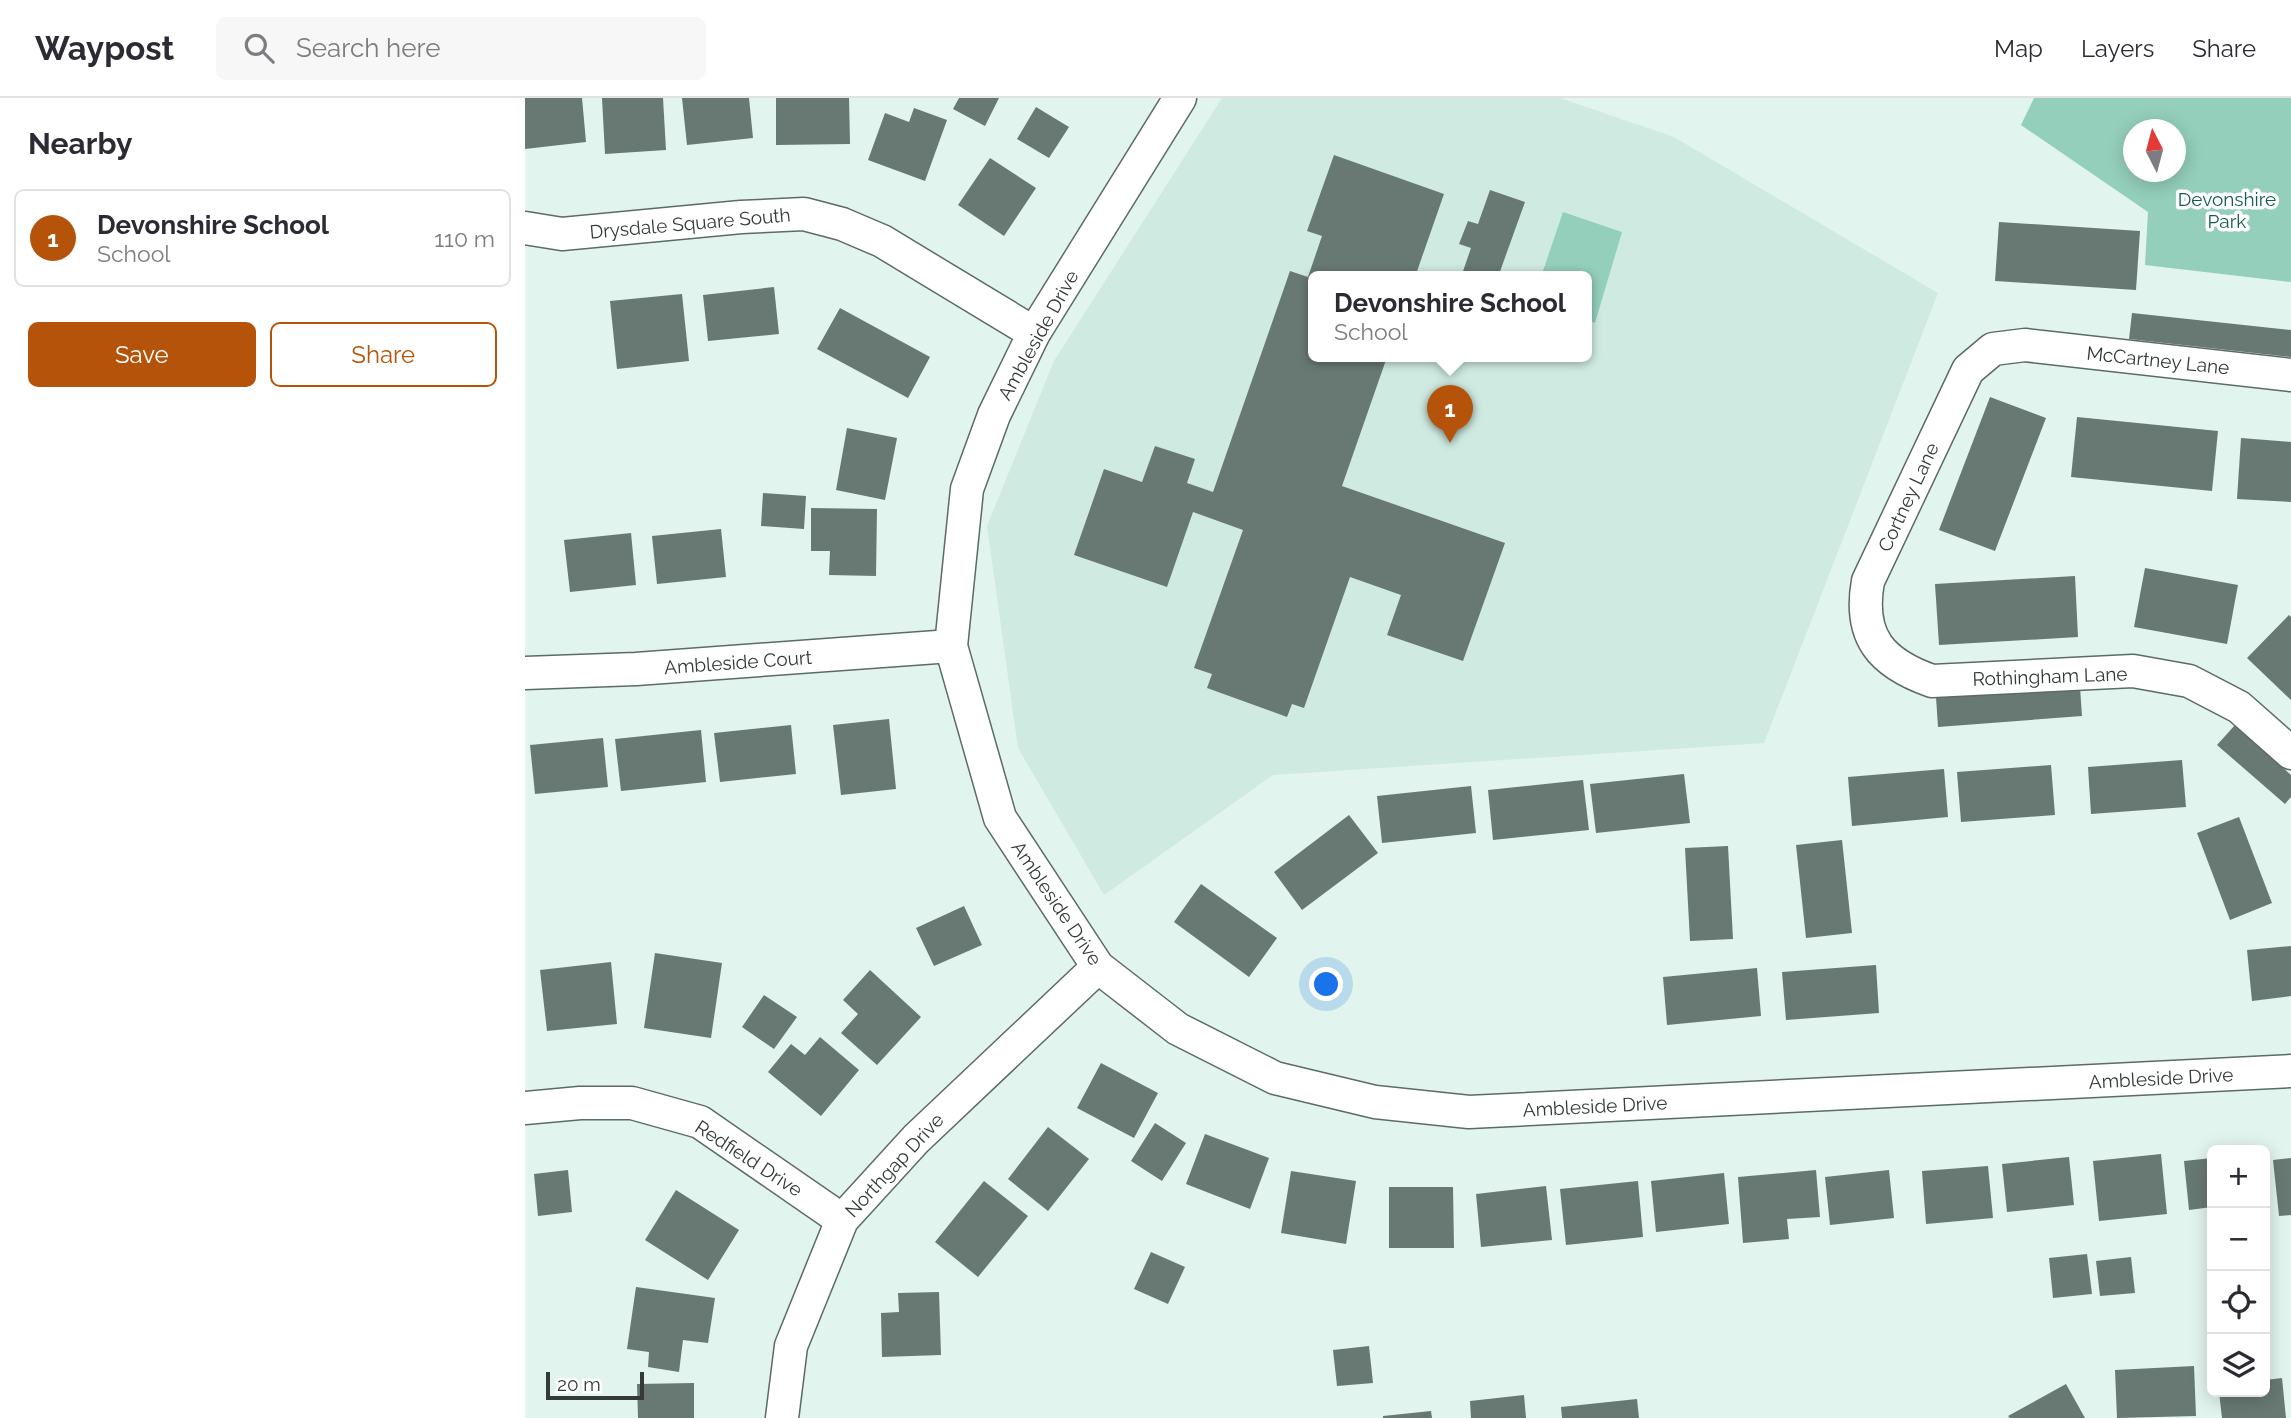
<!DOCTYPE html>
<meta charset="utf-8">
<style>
body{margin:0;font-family:Raleway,sans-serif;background:#f7f7f7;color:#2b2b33}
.controls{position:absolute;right:21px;bottom:21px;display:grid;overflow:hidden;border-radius:10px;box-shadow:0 4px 18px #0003}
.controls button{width:63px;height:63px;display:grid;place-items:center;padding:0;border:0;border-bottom:2px solid #e1e1e2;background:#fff;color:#2b2b33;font:35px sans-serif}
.compass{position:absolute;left:1598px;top:21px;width:63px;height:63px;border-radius:50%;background:#fff;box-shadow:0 4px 18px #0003;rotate:354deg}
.scale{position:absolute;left:21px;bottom:18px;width:98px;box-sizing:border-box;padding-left:7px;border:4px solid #333a38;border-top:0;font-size:19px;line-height:24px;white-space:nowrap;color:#333a38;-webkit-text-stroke:5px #fff;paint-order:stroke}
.you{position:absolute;left:802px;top:887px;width:24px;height:24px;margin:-18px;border:5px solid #fff;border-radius:50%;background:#1a73e8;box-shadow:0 0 0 10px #1a73e833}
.badge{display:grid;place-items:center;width:46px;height:46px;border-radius:50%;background:#b45309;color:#fff;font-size:23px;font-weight:700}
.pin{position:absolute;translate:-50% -58px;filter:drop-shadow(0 2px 4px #0008)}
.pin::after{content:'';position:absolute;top:37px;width:24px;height:21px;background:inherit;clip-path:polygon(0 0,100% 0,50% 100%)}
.popup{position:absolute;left:783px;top:173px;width:284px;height:91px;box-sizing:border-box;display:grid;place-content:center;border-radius:10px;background:#fff;filter:drop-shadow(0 2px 5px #0005);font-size:23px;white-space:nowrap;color:#7c7c81}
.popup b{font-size:26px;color:#2b2b33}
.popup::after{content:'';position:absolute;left:50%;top:100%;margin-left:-14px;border:14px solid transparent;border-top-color:#fff}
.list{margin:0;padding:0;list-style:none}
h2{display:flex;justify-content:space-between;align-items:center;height:91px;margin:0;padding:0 28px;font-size:30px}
h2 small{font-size:23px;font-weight:400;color:#7c7c81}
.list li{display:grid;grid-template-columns:46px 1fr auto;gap:21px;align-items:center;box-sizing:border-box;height:98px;margin:0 14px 14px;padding:0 14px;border:2px solid #e1e1e2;border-radius:10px}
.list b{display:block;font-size:26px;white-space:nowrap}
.list p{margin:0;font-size:23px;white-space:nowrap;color:#7c7c81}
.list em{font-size:23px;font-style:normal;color:#7c7c81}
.actions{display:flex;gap:14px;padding:21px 28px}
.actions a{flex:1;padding:16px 0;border:2px solid #b45309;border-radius:10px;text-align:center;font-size:24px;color:#b45309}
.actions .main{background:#b45309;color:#fff}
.icon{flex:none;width:38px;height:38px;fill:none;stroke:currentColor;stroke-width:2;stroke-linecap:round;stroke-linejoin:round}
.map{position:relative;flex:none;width:1766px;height:1320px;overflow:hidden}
header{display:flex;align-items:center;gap:42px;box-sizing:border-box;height:98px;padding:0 35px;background:#fff;border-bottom:2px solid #e1e1e2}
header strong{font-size:33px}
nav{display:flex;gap:38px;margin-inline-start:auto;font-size:24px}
.search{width:490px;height:63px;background:#f7f7f7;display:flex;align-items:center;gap:18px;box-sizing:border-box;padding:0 24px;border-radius:10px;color:#7c7c81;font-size:26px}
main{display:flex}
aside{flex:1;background:#fff}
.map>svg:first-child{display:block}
.built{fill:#cfebe1;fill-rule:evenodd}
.green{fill:#94cfbb;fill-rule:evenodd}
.building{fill:#687973}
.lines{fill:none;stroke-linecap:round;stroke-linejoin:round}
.street-casing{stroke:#5b6b65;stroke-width:35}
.street{stroke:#fff;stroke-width:32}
.labels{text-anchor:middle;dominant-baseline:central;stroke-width:7;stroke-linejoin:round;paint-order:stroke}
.park-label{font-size:19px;fill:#145d4b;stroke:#fff}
.street-label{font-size:19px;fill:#333a38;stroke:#fff}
</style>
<header>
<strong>Waypost</strong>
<div class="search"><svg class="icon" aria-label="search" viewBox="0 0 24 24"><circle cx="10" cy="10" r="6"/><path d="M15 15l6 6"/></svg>Search here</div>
<nav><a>Map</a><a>Layers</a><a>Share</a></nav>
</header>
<main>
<aside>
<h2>Nearby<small></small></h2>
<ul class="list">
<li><span class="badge">1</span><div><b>Devonshire School</b><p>School</p></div><em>110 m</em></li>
</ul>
<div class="actions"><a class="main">Save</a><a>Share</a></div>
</aside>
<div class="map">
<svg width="1766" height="1320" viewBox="0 0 1766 1320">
<rect width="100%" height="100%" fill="#e1f4ed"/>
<path class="built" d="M 697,0 L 1035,0 L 1149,39 L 1413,195 L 1239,645 L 748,677 L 579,797 L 493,650 L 462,428 L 529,263 ZM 788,179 L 1062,179 L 1062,259 L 788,259 Z"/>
<g class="green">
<path d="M 1509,0 L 1766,0 L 1766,184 L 1620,167 L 1623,114 L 1496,27 ZM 1608,32 L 1650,32 L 1650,74 L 1608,74 Z"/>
<polygon points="1038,114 1097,134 1070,225 1062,222 1062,179 1016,179"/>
</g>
<g class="building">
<polygon points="0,0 57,0 61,44 0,51"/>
<polygon points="77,0 138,0 141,52 80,56"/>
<polygon points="157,0 224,0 228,40 162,47"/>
<polygon points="251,0 324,0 325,46 251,47"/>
<polygon points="434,0 474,0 460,28 428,11"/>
<polygon points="511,9 544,29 524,60 492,41"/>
<polygon points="389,10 422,22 400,83 343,62 360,15 384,24"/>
<polygon points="809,57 919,96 890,179 788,179 788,259 862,259 817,388 980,445 938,563 862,537 876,497 825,479 779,610 767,606 762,619 682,590 687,576 669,570 718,432 668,414 642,489 549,457 579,371 617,384 630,348 670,361 662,385 688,394 765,173 783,179 797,138 782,133"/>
<polygon points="465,60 511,90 479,138 433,107"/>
<polygon points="965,92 1000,104 973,179 936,179 946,150 934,146 943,123 953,126"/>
<polygon points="1474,124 1615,133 1611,192 1470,183"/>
<polygon points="249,189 254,236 183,243 178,197"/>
<polygon points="157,196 164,263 92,271 85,203"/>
<polygon points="315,210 405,259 383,300 292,251"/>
<polygon points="1607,215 1766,232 1766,259 1604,241"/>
<polygon points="1465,299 1521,320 1470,453 1414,432"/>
<polygon points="1552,319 1693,333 1687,393 1546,379"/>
<polygon points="322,330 372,340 360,402 311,392"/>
<polygon points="1716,340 1766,344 1766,404 1712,401"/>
<polygon points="238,395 281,398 279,431 236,428"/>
<polygon points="286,410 352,411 351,478 304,477 305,453 286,453"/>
<polygon points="196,431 201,479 132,486 127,438"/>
<polygon points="106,435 111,487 45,494 39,442"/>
<polygon points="1620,470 1713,487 1702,546 1609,529"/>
<polygon points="1550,478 1553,539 1414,547 1410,486"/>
<polygon points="1764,517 1766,519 1766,602 1722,560"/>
<polygon points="1555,589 1557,618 1413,629 1411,599"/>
<polygon points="364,621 371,691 316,697 308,627"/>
<polygon points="266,627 271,676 195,684 189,635"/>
<polygon points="1710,627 1766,677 1766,699 1760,706 1692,647"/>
<polygon points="176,632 181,684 96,693 90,641"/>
<polygon points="78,640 83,689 10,696 5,647"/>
<polygon points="1657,662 1661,709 1566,716 1563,669"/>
<polygon points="1526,667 1530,717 1436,724 1432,674"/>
<polygon points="1419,671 1423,719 1327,728 1323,679"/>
<polygon points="1159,676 1165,725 1071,735 1065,686"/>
<polygon points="1058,682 1064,732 968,742 963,692"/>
<polygon points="946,688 951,735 857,745 852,698"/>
<polygon points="824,717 853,755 777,812 749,774"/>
<polygon points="1714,719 1747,805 1705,822 1672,735"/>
<polygon points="1317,742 1327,835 1281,840 1271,747"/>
<polygon points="1203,748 1208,841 1165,843 1160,750"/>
<polygon points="676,786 752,840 724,879 649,824"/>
<polygon points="439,808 457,847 409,868 391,830"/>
<polygon points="1766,848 1766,898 1727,903 1722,852"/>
<polygon points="130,855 197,865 186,940 119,930"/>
<polygon points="86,864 92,926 22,933 15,872"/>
<polygon points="1351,867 1354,915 1261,922 1257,874"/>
<polygon points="1232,870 1236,918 1142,927 1138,879"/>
<polygon points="345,872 396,919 352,967 316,935 333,916 318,902"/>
<polygon points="239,897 272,919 249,951 217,929"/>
<polygon points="295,939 334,972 296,1018 243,974 266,946 280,957"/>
<polygon points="576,965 633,995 609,1040 552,1010"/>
<polygon points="630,1025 661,1045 637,1083 606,1063"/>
<polygon points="523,1029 564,1061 523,1113 483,1081"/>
<polygon points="680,1036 744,1060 725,1111 661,1086"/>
<polygon points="1636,1056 1642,1116 1574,1123 1568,1063"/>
<polygon points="1544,1059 1549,1107 1482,1114 1477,1066"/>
<polygon points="1687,1060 1687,1109 1664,1112 1659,1063"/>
<polygon points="1766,1060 1766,1117 1754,1118 1748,1062"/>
<polygon points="1463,1068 1468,1120 1401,1126 1397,1073"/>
<polygon points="43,1072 47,1114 13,1118 9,1076"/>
<polygon points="1291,1072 1295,1119 1262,1121 1264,1141 1218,1145 1213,1079"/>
<polygon points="1364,1072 1369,1120 1305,1127 1300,1079"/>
<polygon points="766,1073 831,1083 821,1146 756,1135"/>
<polygon points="1199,1075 1204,1126 1131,1134 1126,1083"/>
<polygon points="459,1083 503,1118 453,1179 410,1144"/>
<polygon points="1113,1083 1118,1139 1041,1147 1035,1091"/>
<polygon points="1021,1088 1027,1142 956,1149 951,1096"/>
<polygon points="864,1089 928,1089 929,1150 864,1150"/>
<polygon points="151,1092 214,1132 183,1182 120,1142"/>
<polygon points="626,1154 660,1169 643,1206 609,1191"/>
<polygon points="1562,1156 1567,1196 1528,1200 1524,1160"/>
<polygon points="1606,1159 1610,1195 1575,1198 1571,1163"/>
<polygon points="111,1189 190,1200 183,1245 158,1242 154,1274 123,1269 124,1254 102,1251"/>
<polygon points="414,1194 416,1257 357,1259 356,1215 374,1214 373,1195"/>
<polygon points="844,1248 848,1285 812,1288 808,1252"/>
<polygon points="1669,1268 1671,1318 1592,1320 1590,1272"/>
<polygon points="1757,1280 1761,1320 1697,1320 1694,1294 1740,1294 1740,1282"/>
<polygon points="169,1285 169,1320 113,1320 112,1286"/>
<polygon points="1541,1286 1560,1320 1485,1320 1483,1318"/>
<polygon points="999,1297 1001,1320 946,1320 945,1303"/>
<polygon points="1112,1301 1114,1320 1037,1320 1036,1309"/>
<polygon points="906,1313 907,1320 858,1320 858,1318"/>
</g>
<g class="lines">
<g class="street-casing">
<g id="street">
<polyline points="655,0 509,235 469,317 442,391 426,548 475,720 573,869 653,931 750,980 850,1004 944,1014 1766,973"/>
<polyline points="0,130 37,136 216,119 279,116 317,126 357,143 509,235"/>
<path d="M 1766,277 L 1500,247 L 1468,251 L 1443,272 L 1343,483 C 1333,539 1356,565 1407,583 L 1608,573 L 1664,583 L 1714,609 L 1766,655"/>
<polyline points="0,575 111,571 426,548"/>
<polyline points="0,1010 55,1005 107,1005 175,1024 317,1122"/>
<polyline points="257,1320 266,1248 317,1122 391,1041 573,869"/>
</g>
</g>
<use href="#street" class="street"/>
</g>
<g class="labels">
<g class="park-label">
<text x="1702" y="101">Devonshire<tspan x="1702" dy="22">Park</tspan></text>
</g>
<g class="street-label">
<text transform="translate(165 125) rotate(-5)">Drysdale Square South</text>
<text transform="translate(513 237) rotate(-61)">Ambleside Drive</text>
<text transform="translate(1633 262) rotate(6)">McCartney Lane</text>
<text transform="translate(1383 399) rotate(-65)">Cortney Lane</text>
<text transform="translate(213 564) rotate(-4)">Ambleside Court</text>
<text transform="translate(1525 578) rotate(-2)">Rothingham Lane</text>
<text transform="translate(532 805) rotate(56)">Ambleside Drive</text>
<text transform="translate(1636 980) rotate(-3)">Ambleside Drive</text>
<text transform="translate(1070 1008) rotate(-3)">Ambleside Drive</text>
<text transform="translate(224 1060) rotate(33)">Redfield Drive</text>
<text transform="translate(369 1067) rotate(-47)">Northgap Drive</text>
</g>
</g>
</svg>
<div class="controls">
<button>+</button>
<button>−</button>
<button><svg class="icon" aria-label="locate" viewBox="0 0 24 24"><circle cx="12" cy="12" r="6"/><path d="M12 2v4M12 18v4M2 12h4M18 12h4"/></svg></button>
<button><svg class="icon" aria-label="layers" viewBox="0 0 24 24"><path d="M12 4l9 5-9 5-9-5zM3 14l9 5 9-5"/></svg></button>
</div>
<svg class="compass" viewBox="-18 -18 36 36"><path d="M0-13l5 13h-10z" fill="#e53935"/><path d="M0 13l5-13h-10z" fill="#7c7c81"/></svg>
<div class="scale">20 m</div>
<div class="you"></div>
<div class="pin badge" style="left:925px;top:345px">1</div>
<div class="popup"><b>Devonshire School</b>School</div>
</div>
</main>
